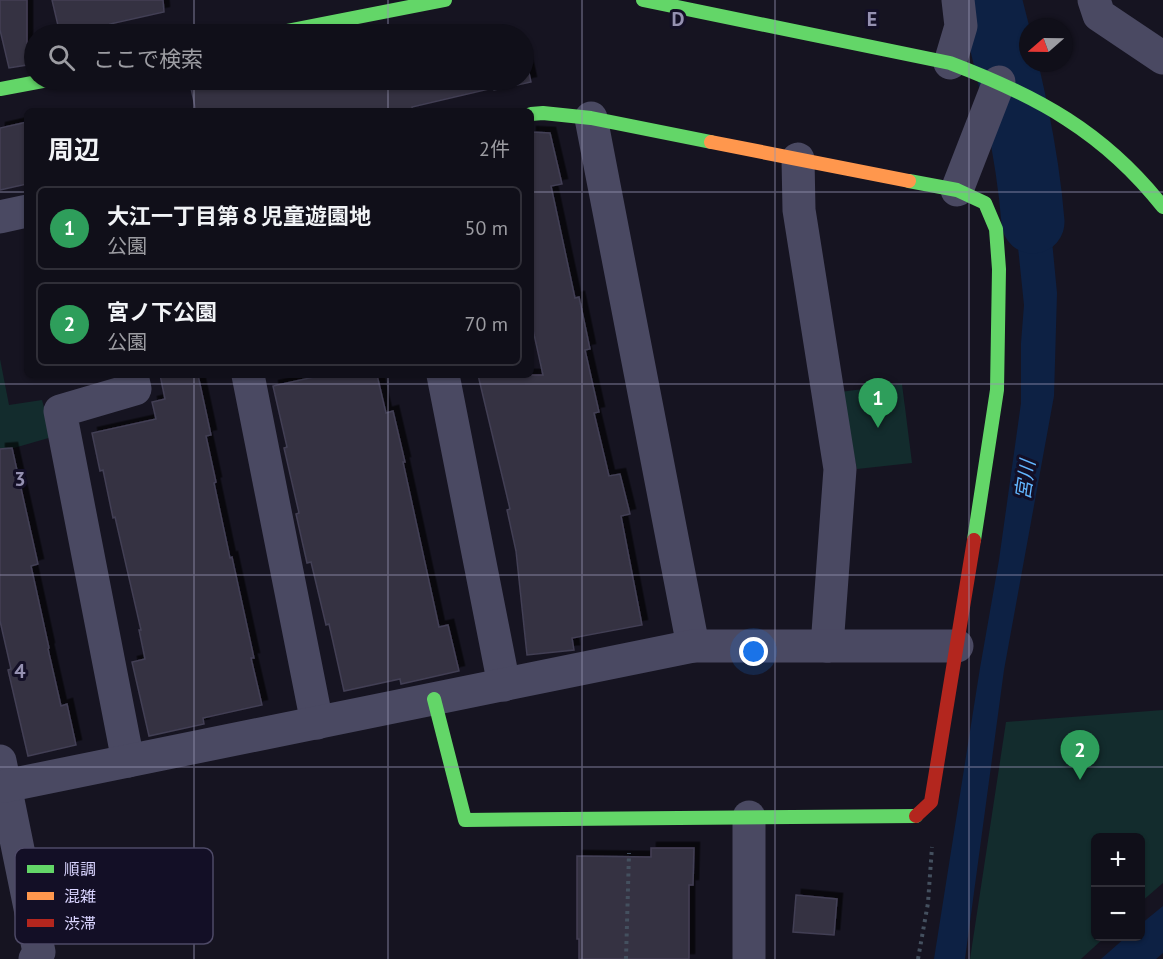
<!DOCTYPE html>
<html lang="ja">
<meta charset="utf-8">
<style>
body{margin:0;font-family:"PT Sans","Noto Sans JP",sans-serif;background:#1e1d26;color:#f1f3f6}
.controls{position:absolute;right:18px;bottom:18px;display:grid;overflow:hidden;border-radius:9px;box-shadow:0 2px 4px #0004}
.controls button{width:54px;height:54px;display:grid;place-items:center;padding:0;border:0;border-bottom:2px solid #302f38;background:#100f19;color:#f1f3f6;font:30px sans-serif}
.compass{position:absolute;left:1019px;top:18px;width:54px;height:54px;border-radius:50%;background:#100f19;box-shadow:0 2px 4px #0004;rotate:250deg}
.you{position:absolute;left:754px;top:652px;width:21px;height:21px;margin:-15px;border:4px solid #fff;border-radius:50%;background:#1a73e8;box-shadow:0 0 0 9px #1a73e833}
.badge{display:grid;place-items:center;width:39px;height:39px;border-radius:50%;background:#9591b1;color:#fff;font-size:20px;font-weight:700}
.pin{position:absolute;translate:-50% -50px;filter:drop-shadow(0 2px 3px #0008)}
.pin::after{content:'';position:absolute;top:32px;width:21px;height:18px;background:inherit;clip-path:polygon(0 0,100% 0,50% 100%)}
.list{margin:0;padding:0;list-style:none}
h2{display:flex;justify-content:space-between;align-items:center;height:78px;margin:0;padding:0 24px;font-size:26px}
h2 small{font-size:20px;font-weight:400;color:#9c9ca2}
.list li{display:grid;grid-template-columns:39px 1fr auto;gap:18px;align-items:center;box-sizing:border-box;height:84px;margin:0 12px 12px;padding:0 12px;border:2px solid #302f38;border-radius:9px}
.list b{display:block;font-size:22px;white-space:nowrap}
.list p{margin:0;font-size:20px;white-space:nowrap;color:#9c9ca2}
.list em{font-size:20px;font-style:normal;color:#9c9ca2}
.icon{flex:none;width:33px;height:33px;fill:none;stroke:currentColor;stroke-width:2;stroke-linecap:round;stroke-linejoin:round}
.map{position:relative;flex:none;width:1163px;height:959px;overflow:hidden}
.search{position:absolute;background:#100f19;box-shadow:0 2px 4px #0004;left:24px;top:24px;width:510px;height:66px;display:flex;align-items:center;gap:15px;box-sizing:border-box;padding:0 21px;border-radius:33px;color:#9c9ca2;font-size:22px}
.panel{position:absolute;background:#100f19;box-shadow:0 2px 4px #0004;left:24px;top:108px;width:510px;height:270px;border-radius:9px}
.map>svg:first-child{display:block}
.green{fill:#132c2d}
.water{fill:#0d2144}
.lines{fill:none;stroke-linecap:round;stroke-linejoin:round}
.river{stroke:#0d2144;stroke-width:63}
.building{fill:#343243;stroke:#433f54;stroke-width:1.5;filter:url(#shadow)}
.path{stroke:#44505f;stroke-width:4;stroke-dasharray:3 4.5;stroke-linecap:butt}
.street{stroke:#4a4962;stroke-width:33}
.fast{stroke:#63d668;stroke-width:14}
.slow{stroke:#ff974d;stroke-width:14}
.jam{stroke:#b3261e;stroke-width:14}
.grid{fill:none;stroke:#9591b1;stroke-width:1.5;stroke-opacity:0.55}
.labels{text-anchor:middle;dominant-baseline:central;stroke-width:6;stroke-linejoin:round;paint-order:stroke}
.water-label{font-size:20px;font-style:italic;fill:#62b6ff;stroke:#130f26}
.key{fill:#130f26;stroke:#4e4a67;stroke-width:1.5}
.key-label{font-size:16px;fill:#d9d4ff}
.grid-label{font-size:20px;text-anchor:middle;font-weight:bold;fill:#9591b1;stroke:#130f26;stroke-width:6;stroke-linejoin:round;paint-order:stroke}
</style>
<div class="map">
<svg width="1163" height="959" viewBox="0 0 1163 959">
<defs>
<filter id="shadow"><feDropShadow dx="5.5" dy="-5.5" stdDeviation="0" flood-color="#0009"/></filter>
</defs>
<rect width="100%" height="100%" fill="#161421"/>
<g class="green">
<polygon points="0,359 9,405 42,400 52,437 0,452"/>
<polygon points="902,384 912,463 857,469 840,392"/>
<polygon points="1163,710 1163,883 1141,902 1140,838 1096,838 1096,936 1105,937 1081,959 970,959 1006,722"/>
</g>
<g class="water">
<polygon points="1006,131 1040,142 1048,199 1057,293 1054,396 1004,670 965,959 934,959 980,668 999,560 1021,403 1021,343 1024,305"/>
<polygon points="1163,906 1163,953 1156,959 1101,959 1126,937 1140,936 1141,924"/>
</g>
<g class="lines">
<path class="river" d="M 990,0 C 1009,73 1027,147 1033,222"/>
</g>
<g class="building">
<polygon points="0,0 27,0 27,65 9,68 0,30"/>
<polygon points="52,0 163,0 164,12 110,24 113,34 60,34"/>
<polygon points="524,51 531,82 494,90 493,88 412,107 413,111 196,111 191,88 229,80 524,80"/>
<polygon points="27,122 27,184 0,190 0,128"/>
<polygon points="531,132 550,133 562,184 551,186 575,298 579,297 590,349 585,350 599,412 594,413 609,476 620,474 630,514 621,516 642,625 572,638 574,650 527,655 516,551 507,510 510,509 478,375 543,375 531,321"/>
<polygon points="160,375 198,375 211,435 206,436 216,482 214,483 230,558 232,557 254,658 251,658 262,705 203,718 204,724 149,736 132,662 145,659 139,630 141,630 115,517 113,518 103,470 100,471 92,433 156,419 152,402 165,399"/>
<polygon points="323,375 377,375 386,413 393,411 405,462 403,462 439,627 448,625 459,671 401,684 400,679 344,691 329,624 326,625 311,562 307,563 296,514 299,513 284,448 287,447 273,386"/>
<polygon points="12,448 38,564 31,566 49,648 48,649 61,706 67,704 76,745 28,756 8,670 11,669 0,621 0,449"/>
<polygon points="651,848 694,848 693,885 689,885 689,959 579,959 579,939 577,939 577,856 651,857"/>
<polygon points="796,895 837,899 834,935 793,932"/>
</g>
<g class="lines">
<g class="path">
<polyline points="626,959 629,853"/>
<polyline points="918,959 928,903 932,847"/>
</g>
<g class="street">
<polyline points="1094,0 1099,15 1163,58"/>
<polyline points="950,63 961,26 958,0"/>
<polyline points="591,118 693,646"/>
<polyline points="798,159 799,210 840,469 827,646"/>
<polyline points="957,190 999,82"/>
<polyline points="0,217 27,211"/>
<polyline points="248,375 317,723"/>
<polyline points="443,375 504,685"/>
<polyline points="0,761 39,952 35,959"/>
<polyline points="128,761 60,411 135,389 132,375"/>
<polyline points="5,786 693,646 957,646"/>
<polyline points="749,959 749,817"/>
</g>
<g class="fast">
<path d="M 643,0 L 950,63 C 1037,96 1104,132 1163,207"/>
<polyline points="271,34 445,0"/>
<polyline points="0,89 48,80"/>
<polyline points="531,114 543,113 591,118 711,142"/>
<polyline points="909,181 957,190 985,203 996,229 999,269 997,390 974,540"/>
<polyline points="434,699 465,820 916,816"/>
</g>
<polyline class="slow" points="711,142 909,181"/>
<polyline class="jam" points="916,816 931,802 974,540"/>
</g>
<path class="grid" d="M 194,0 L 194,34M 388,0 L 388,34M 582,0 L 582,959M 775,0 L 775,959M 969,0 L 969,959M 194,80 L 194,111M 388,80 L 388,111M 0,192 L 27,192M 531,192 L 1163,192M 194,375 L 194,959M 388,375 L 388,959M 0,384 L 1163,384M 0,575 L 1163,575M 0,767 L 1163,767"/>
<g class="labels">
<g class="water-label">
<text transform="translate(1025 480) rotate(-82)">宮川</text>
</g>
</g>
<rect x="15" y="848" width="198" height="96" rx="9" class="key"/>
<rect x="27" y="865" width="27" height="8" fill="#63d668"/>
<rect x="27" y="892" width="27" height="8" fill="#ff974d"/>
<rect x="27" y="919" width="27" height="8" fill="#b3261e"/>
<g class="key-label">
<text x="64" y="875">順調</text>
<text x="64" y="902">混雑</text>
<text x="64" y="929">渋滞</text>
</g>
<g class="grid-label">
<text x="678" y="26">D</text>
<text x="872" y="26">E</text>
<text x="20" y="486">3</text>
<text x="20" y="678">4</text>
</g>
</svg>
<div class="controls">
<button>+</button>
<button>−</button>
</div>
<svg class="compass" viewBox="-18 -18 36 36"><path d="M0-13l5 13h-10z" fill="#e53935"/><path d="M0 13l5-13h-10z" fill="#9c9ca2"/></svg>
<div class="you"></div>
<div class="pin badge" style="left:878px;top:428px;background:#2e9e5b">1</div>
<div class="pin badge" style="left:1080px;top:780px;background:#2e9e5b">2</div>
<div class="search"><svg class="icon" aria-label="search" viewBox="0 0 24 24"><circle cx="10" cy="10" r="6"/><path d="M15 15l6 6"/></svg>ここで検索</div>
<section class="panel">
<h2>周辺<small>2件</small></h2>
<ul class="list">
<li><span class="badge" style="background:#2e9e5b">1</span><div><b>大江一丁目第８児童遊園地</b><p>公園</p></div><em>50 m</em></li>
<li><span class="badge" style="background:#2e9e5b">2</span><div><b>宮ノ下公園</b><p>公園</p></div><em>70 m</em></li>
</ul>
</section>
</div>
